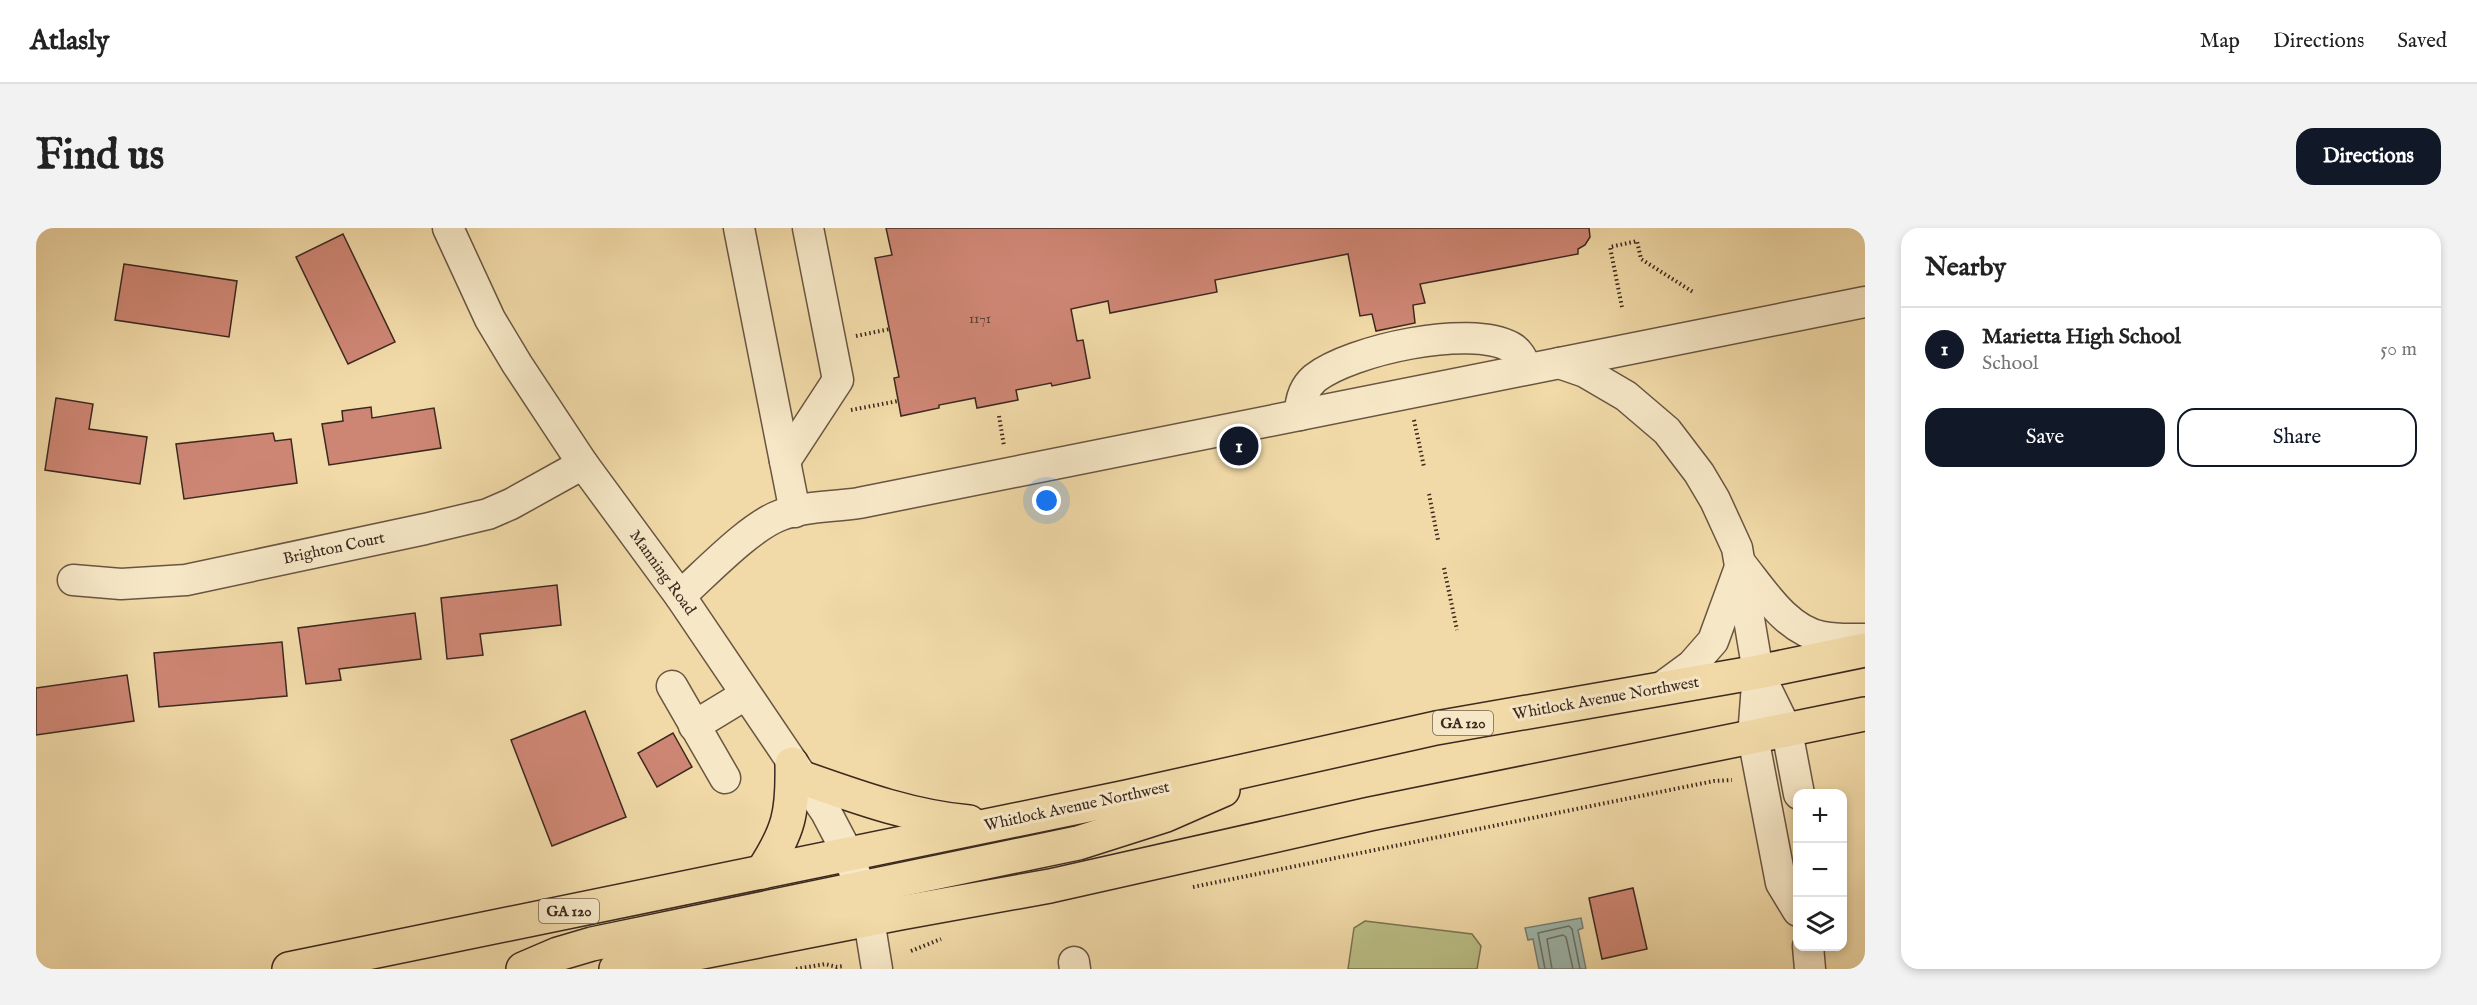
<!DOCTYPE html>
<meta charset="utf-8">
<style>
body{margin:0;font-family:"IM FELL English",serif;background:#f2f2f2;color:#222}
.controls{position:absolute;right:18px;bottom:18px;display:grid;overflow:hidden;border-radius:12px;box-shadow:0 3px 9px #0003}
.controls button{width:54px;height:54px;display:grid;place-items:center;padding:0;border:0;border-bottom:2px solid #e0e0e0;background:#fff;color:#222;font:30px sans-serif}
.you{position:absolute;left:1011px;top:273px;width:21px;height:21px;margin:-15px;border:4px solid #fff;border-radius:50%;background:#1a73e8;box-shadow:0 0 0 9px #1a73e833}
.badge{display:grid;place-items:center;width:39px;height:39px;border-radius:50%;background:#111827;color:#fff;font-size:20px;font-weight:700}
.pin{position:absolute;translate:-50% -50%;border:3px solid #fff;box-shadow:0 2px 6px #0006}
.list{margin:0;padding:0;list-style:none}
h2{display:flex;justify-content:space-between;align-items:center;height:78px;margin:0;padding:0 24px;font-size:26px}
h2 small{font-size:20px;font-weight:400;color:#767676}
.list li{display:grid;grid-template-columns:39px 1fr auto;gap:18px;align-items:center;box-sizing:border-box;height:84px;padding:0 24px;border-top:2px solid #e0e0e0}
.list b{display:block;font-size:22px;white-space:nowrap}
.list p{margin:0;font-size:20px;white-space:nowrap;color:#767676}
.list em{font-size:20px;font-style:normal;color:#767676}
.actions{display:flex;gap:12px;padding:18px 24px}
.actions a{flex:1;padding:14px 0;border:2px solid #111827;border-radius:18px;text-align:center;font-size:21px;color:#111827}
.actions .main{background:#111827;color:#fff}
.icon{flex:none;width:33px;height:33px;fill:none;stroke:currentColor;stroke-width:2;stroke-linecap:round;stroke-linejoin:round}
.map{position:relative;flex:none;width:1829px;height:741px;overflow:hidden;border-radius:18px}
header{display:flex;align-items:center;gap:36px;box-sizing:border-box;height:84px;padding:0 30px;background:#fff;border-bottom:2px solid #e0e0e0}
header strong{font-size:28px}
nav{display:flex;gap:33px;margin-inline-start:auto;font-size:21px}
.intro{display:flex;align-items:center;justify-content:space-between;box-sizing:border-box;height:144px;padding:0 36px}
h1{margin:0;font-size:42px}
.button{padding:15px 27px;border-radius:18px;background:#111827;color:#fff;font-size:21px;font-weight:700}
main{display:flex;gap:36px;padding:0 36px}
aside{flex:1;background:#fff;border-radius:18px;box-shadow:0 3px 9px #0003}
.map>svg:first-child{display:block}
.green{fill:#bbbf86;stroke:#7c7453;stroke-width:1.5}
.water{fill:#9db9b0;stroke:#767f76;stroke-width:1.5}
.lines{fill:none;stroke-linecap:round;stroke-linejoin:round}
.shore{stroke:#6c7168;stroke-width:1.5}
.building{fill:#ce8674;stroke:#3c2920;stroke-width:1.5}
.minor-casing{stroke:#695542;stroke-width:33}
.highway-casing{stroke:#3c2920;stroke-width:36}
.path{stroke:#3c2920;stroke-width:4;stroke-dasharray:1.5 3;stroke-linecap:butt}
.minor{stroke:#f6e7c6;stroke-width:30}
.highway{stroke:#f1daa8;stroke-width:33}
.labels{text-anchor:middle;dominant-baseline:central;stroke-width:6;stroke-linejoin:round;paint-order:stroke}
.number-label{font-size:14px;fill:#604035}
.shield{fill:#f6e7c6;stroke:#746252;stroke-width:1.5}
.shield-label{font-size:15px;font-weight:bold;fill:#3c2920}
.street-label{font-size:16px;fill:#3c2920;stroke:#f6e7c6}
</style>
<header>
<strong>Atlasly</strong>
<nav><a>Map</a><a>Directions</a><a>Saved</a></nav>
</header>
<div class="intro"><h1>Find us</h1><a class="button">Directions</a></div>
<main>
<div class="map">
<svg width="1829" height="741" viewBox="0 0 1829 741">
<rect width="100%" height="100%" fill="#f1daa8"/>
<filter id="stains"><feTurbulence type="fractalNoise" baseFrequency=".00333" numOctaves="4"/><feColorMatrix values="0 0 0 0 .2 0 0 0 0 .09 0 0 0 0 .02 0 0 0 .5 -.17"/></filter>
<radialGradient id="worn" r=".72"><stop offset=".6" stop-color="#630" stop-opacity="0"/><stop offset="1" stop-color="#630" stop-opacity=".3"/></radialGradient>
<polygon class="green" points="1329,693 1436,706 1445,718 1441,741 1312,741 1318,700"/>
<polygon class="water" points="1545,690 1547,700 1542,702 1550,741 1503,741 1497,711 1492,712 1489,700"/>
<g class="lines">
<g class="shore">
<polyline points="1509,741 1502,705 1533,698 1536,701 1544,741"/>
<polyline points="1516,741 1511,711 1527,707 1530,709 1537,741"/>
</g>
</g>
<g class="building">
<polygon points="850,0 1553,0 1554,9 1549,17 1542,21 1542,26 1384,56 1389,75 1377,77 1379,95 1340,103 1336,86 1324,88 1312,26 1179,52 1181,64 1074,85 1072,73 1035,81 1041,113 1047,112 1054,150 1016,158 1015,155 980,162 982,172 941,180 939,170 903,177 903,180 865,188 858,150 863,149 839,30 856,27"/>
<polygon points="307,6 359,114 312,136 260,29"/>
<polygon points="88,36 201,53 193,109 79,92"/>
<polygon points="20,170 57,176 53,201 111,209 104,256 9,242"/>
<polygon points="335,179 336,190 398,180 405,220 293,237 286,196 307,193 306,183"/>
<polygon points="237,205 239,213 255,211 261,255 148,271 140,216"/>
<polygon points="521,357 525,397 444,406 447,427 411,431 405,370"/>
<polygon points="379,385 385,431 303,441 305,452 270,456 262,400"/>
<polygon points="246,414 251,468 123,479 118,425"/>
<polygon points="91,447 98,493 0,507 0,460"/>
<polygon points="549,483 590,589 516,618 475,512"/>
<polygon points="637,505 656,539 621,559 602,525"/>
<polygon points="1597,660 1611,721 1566,731 1553,670"/>
</g>
<g class="lines">
<g class="minor-casing">
<g id="minor">
<polyline points="412,0 454,91 481,136 547,236 644,368 790,584 812,626 822,654 833,692 841,741"/>
<polyline points="703,0 759,284"/>
<polyline points="1523,135 1549,144 1590,168 1631,203 1663,245 1679,272 1701,320 1722,444 1717,509 1745,655 1762,683"/>
<path d="M 1264,187 C 1264,173 1267,160 1279,150 C 1315,122 1434,96 1475,119 C 1484,124 1487,133 1491,141"/>
<polyline points="749,233 802,152 772,0"/>
<path d="M 1705,336 C 1726,362 1751,403 1787,409 C 1801,412 1815,411 1829,411"/>
<polyline points="37,352 85,356 150,352 389,301 452,286 475,276 547,236"/>
<path d="M 644,368 C 670,345 714,298 745,287 C 769,278 798,279 823,275 L 1829,74"/>
<polyline points="1722,444 1751,503 1763,566"/>
<polyline points="636,458 689,550"/>
<polyline points="1622,462 1656,437 1677,413 1703,342"/>
<polyline points="658,498 709,467"/>
<polyline points="1772,718 1774,741"/>
<polyline points="1038,734 1039,741"/>
</g>
</g>
<g class="highway-casing">
<g id="highway">
<path d="M 767,550 C 821,569 876,589 933,594"/>
<path d="M 726,644 C 753,603 757,585 756,536"/>
<polyline points="253,741 1091,569 1400,500 1722,444 1829,422"/>
<polyline points="487,741 522,726 556,716 1042,615 1130,587 1187,562"/>
<polyline points="580,741 864,685 1014,658 1334,586 1829,486"/>
</g>
</g>
<g class="path">
<polyline points="1586,79 1574,19 1601,13 1605,31 1657,64"/>
<polyline points="820,108 854,101"/>
<polyline points="815,182 862,173"/>
<polyline points="963,188 968,218"/>
<polyline points="1378,192 1388,239"/>
<polyline points="1393,266 1402,312"/>
<polyline points="1408,340 1421,402"/>
<polyline points="1157,659 1678,553 1696,552"/>
<polyline points="875,723 905,711"/>
<polyline points="760,741 789,736 801,739 808,738"/>
</g>
<use href="#minor" class="minor"/>
<use href="#highway" class="highway"/>
</g>
<g class="labels">
<g class="number-label">
<text x="944" y="91">1171</text>
</g>
<g class="shield">
<rect x="1397" y="483" width="60" height="24" rx="4.5"/>
<rect x="503" y="671" width="60" height="24" rx="4.5"/>
</g>
<g class="shield-label">
<text x="1427" y="495">GA 120</text>
<text x="533" y="683">GA 120</text>
</g>
<g class="street-label">
<text transform="translate(298 321) rotate(-12)">Brighton Court</text>
<text transform="translate(626 345) rotate(54)">Manning Road</text>
<text transform="translate(1570 471) rotate(-10)">Whitlock Avenue Northwest</text>
<text transform="translate(1041 579) rotate(-12)">Whitlock Avenue Northwest</text>
</g>
</g>
<rect width="100%" height="100%" filter="url(#stains)"/>
<rect width="100%" height="100%" fill="url(#worn)"/>
</svg>
<div class="controls">
<button>+</button>
<button>−</button>
<button><svg class="icon" aria-label="layers" viewBox="0 0 24 24"><path d="M12 4l9 5-9 5-9-5zM3 14l9 5 9-5"/></svg></button>
</div>
<div class="you"></div>
<div class="pin badge" style="left:1203px;top:218px">1</div>
</div>
<aside>
<h2>Nearby<small></small></h2>
<ul class="list">
<li><span class="badge">1</span><div><b>Marietta High School</b><p>School</p></div><em>50 m</em></li>
</ul>
<div class="actions"><a class="main">Save</a><a>Share</a></div>
</aside>
</main>
